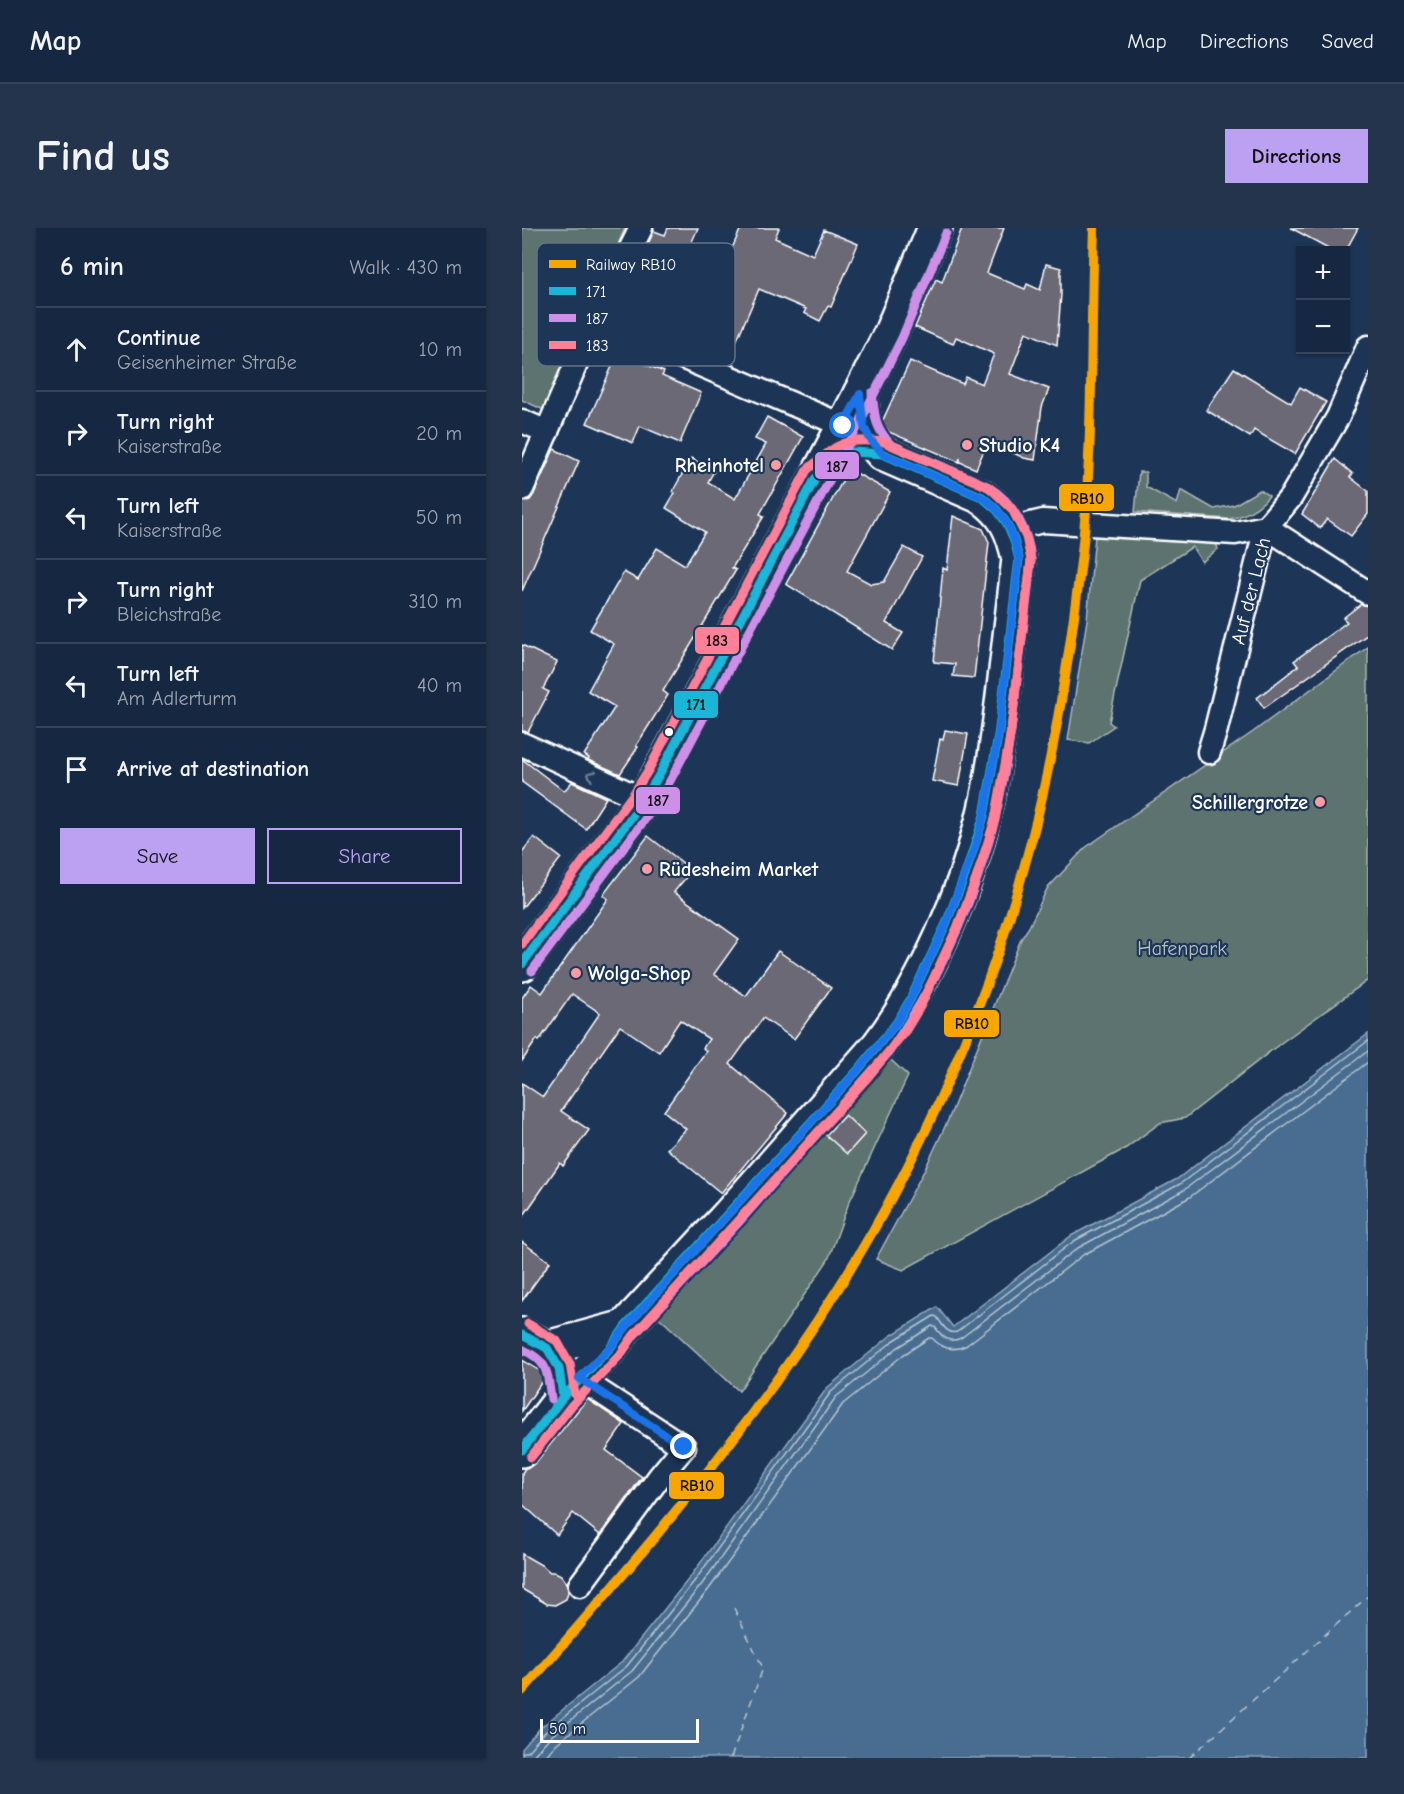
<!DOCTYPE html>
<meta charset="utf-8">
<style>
body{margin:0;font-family:"Comic Neue",sans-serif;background:#23344c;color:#f1f3f6}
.controls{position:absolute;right:18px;top:18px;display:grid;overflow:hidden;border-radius:0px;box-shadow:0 2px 4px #0004}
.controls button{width:54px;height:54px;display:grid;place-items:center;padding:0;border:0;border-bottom:2px solid #35445a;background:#162841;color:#f1f3f6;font:30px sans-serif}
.scale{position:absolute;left:18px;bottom:15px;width:159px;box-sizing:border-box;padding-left:6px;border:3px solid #fff;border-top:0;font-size:16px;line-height:21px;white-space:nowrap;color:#fff;-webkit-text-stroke:4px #1d3557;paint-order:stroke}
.stop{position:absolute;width:18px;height:18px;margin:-14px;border:4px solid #1a73e8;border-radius:50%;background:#fff}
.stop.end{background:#1a73e8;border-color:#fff;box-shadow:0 2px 6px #0008}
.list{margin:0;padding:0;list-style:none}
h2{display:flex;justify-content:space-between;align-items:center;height:78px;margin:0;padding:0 24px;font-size:26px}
h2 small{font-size:20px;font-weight:400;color:#9ea6b1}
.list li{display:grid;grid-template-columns:39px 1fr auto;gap:18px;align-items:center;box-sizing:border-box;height:84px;padding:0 24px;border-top:2px solid #35445a}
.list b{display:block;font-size:22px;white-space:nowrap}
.list p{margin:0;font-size:20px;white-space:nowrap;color:#9ea6b1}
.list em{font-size:20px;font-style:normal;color:#9ea6b1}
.actions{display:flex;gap:12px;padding:18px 24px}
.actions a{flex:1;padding:14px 0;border:2px solid #bca0f2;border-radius:0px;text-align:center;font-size:21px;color:#bca0f2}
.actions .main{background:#bca0f2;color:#111}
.icon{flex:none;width:33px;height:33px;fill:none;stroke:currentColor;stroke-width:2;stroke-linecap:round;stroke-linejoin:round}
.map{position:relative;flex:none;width:846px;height:1530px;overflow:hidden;border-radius:0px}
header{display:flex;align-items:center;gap:36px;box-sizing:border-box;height:84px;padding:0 30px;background:#162841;border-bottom:2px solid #35445a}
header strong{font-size:28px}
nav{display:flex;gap:33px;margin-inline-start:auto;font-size:21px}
.intro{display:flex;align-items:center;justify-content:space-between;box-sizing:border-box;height:144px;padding:0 36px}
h1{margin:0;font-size:42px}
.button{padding:15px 27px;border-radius:0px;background:#bca0f2;color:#111;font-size:21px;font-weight:700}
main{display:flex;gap:36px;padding:0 36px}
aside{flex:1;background:#162841;border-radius:0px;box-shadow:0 2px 4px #0004}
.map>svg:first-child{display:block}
.green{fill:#5d736f;stroke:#aeb9b7;stroke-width:1.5}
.water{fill:#486d90;stroke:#91a7bc;stroke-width:1.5}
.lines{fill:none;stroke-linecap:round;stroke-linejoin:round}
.shore{stroke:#b6c5d3;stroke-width:1.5}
.ferry{stroke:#b6c5d3;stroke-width:1.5;stroke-dasharray:8 6;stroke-linecap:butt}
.building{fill:#6b6975;stroke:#fff;stroke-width:1.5}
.minor-casing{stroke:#fff;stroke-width:27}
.primary-casing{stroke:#fff;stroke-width:38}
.minor{stroke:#1d3557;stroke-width:22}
.primary{stroke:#1d3557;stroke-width:33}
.bus-1-casing{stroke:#1d3557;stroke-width:14}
.bus-2-casing{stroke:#1d3557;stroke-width:14}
.bus-3-casing{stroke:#1d3557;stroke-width:14}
.bus-1{stroke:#1ab6d8;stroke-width:9}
.bus-2{stroke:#ce8fe9;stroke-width:9}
.bus-3{stroke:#ff8098;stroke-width:9}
.rail-1-casing{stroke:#1d3557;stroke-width:15}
.rail-1{stroke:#f7a600;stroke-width:10}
.oneway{stroke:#6c7c92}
.route{stroke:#1a73e8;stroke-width:8}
.poi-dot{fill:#ff9aa2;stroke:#1d3557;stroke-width:2}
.bus-dot{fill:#fff;stroke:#1d3557;stroke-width:2}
.labels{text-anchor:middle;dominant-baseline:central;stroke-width:4.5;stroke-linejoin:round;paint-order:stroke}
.poi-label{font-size:20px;font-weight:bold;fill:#fff;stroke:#1d3557;text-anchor:start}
.street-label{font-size:20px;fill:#fff;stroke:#1d3557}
.park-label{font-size:20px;fill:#b6c0be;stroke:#1d3557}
.key{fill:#1d3557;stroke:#617289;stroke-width:1.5}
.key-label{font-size:16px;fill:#fff}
.line-badge{stroke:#1d3557;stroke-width:2}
.pale-badge-label{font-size:16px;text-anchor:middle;font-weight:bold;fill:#111}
</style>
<header>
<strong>Map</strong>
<nav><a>Map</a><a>Directions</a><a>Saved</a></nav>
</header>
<div class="intro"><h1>Find us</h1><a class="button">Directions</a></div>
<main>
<aside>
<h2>6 min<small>Walk · 430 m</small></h2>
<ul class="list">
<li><svg class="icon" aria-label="ahead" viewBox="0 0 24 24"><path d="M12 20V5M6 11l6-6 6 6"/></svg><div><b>Continue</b><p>Geisenheimer Straße</p></div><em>10 m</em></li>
<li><svg class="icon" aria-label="right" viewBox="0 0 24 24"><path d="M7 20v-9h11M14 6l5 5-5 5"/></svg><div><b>Turn right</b><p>Kaiserstraße</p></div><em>20 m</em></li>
<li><svg class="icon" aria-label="left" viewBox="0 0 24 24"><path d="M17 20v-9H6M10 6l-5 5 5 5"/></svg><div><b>Turn left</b><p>Kaiserstraße</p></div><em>50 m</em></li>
<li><svg class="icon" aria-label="right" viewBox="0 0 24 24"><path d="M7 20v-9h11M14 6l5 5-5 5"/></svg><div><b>Turn right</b><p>Bleichstraße</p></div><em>310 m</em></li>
<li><svg class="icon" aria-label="left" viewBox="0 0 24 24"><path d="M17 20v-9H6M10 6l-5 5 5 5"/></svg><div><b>Turn left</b><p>Am Adlerturm</p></div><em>40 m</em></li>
<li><svg class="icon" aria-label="arrive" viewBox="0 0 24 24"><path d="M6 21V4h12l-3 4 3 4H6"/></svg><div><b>Arrive at destination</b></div></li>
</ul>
<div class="actions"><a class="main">Save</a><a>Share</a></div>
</aside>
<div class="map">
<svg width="846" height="1530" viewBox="0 0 846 1530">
<rect width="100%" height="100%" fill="#1d3557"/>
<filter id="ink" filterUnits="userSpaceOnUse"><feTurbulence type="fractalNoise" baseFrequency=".0167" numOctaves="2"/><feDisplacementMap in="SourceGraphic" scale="12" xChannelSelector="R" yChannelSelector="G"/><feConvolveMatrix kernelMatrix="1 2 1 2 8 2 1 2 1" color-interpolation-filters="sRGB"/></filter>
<g filter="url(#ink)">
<g class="green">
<polygon points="0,0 103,0 24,183 0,172"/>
<path d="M 617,244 L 624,244 L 624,259 L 655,276 L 659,262 L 692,281 L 712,277 L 738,262 L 747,268 C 736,281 724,288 707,291 L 613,284 Z"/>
<polygon points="573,308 694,315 696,321 680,334 670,319 618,352 587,494 592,498 567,515 546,512 565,392"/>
<polygon points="846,419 846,752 759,815 663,890 638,895 604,920 381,1042 354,1031 403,941 427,890 499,711 507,699 525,661 563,620 731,504"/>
<polygon points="369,832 386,848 326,977 306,1032 217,1163 130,1083"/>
</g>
<polygon class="water" points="846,806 846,1530 0,1530 0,1521 18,1500 100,1434 169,1348 305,1160 368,1108 415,1079 431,1099 549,1008 655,951"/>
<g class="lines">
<g class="shore">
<path d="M 0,1525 L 6,1523 L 22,1505 L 105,1438 L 174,1351 L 309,1164 L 371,1113 L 412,1088 L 415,1089 C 420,1096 425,1107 435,1104 L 552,1013 L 658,956 L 846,813"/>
<path d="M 9,1530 L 27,1510 L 110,1443 L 180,1356 L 314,1169 L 375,1120 L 410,1098 L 413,1099 C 420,1109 427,1116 439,1110 L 556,1020 L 662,962 L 846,823"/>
<path d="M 22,1530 L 34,1516 L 117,1449 L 187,1361 L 321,1176 L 381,1127 L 407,1110 L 410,1110 C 420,1121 431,1124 445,1117 L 561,1027 L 668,969 L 846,834"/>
</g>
<g class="ferry">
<polyline points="209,1530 241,1440 210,1376"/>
<polyline points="667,1530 846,1368"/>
</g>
</g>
<g class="building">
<polygon points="146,0 176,0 168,18 204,34 219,0 257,0 253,10 291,27 302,2 336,16 309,79 306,78 298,93 282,85 284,81 237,61 206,132 94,84 132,3 143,7"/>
<polygon points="440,0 482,0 465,45 503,61 505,56 518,62 524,36 539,40 539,66 535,117 504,104 488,146 527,161 520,179 513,232 502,230 466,213 454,241 438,234 438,230 437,234 367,204 360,194 388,133 441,156 444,149 460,156 472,126 434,109 431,116 393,99 414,51 420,54"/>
<polygon points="769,0 836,0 824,22 810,22"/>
<polygon points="96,125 142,144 140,148 179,165 158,215 118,198 111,215 65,195"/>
<polygon points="712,140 769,175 778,159 804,174 773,226 732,202 728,209 684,182"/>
<polygon points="245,189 281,209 238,286 242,288 210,340 214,342 141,463 146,467 114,518 116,519 98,546 66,532 67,530 62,527 93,479 66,463 92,416 68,402 102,344 116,352 135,320 163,337 183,304 144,280 153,265 151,263 169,230 192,243 186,254 213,271 244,216 233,211"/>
<polygon points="32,221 57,233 0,363 0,274 8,272 12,266"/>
<polygon points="813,231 831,246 828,249 846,263 846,286 829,308 805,291 798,300 780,286"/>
<polygon points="327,241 368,264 325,343 349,356 362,354 382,319 400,329 364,395 381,405 370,422 264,356"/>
<polygon points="431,288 461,301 467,314 452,450 431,448 433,436 412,434 421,340 425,342"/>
<polygon points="839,376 846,378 846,406 742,480 735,470 776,438 772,433 825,394 821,390"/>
<polygon points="0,417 35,434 21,461 27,464 6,504 0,503"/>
<polygon points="423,502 446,506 437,558 410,553 418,511 421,512"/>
<polygon points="0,531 42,563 50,554 84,570 64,601 0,554"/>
<polygon points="126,608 170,642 152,664 217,711 192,746 224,768 256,723 309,760 272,811 241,790 208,836 266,885 199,965 145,921 164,901 142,883 184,823 181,820 187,811 158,792 137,824 98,798 39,883 67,902 41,938 38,935 0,990 0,855 21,869 78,785 50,766 17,813 15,811 0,833 0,770 9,757 20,765 86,671 81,667"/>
<polygon points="12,609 39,630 0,680 0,624"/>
<polygon points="323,887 343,906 325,926 304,907"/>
<polygon points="0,1014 28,1034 0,1073"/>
<polygon points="0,1132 20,1144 21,1152 0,1183"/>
<polygon points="65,1171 102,1196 84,1222 120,1249 78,1307 51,1285 35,1307 0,1276 0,1245 3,1240 8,1239 15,1233"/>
<polygon points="0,1326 21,1338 28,1344 33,1344 39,1347 45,1355 46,1364 44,1371 33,1377 25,1376 0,1361"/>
</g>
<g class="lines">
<g class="minor-casing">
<g id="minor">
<polyline points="73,92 322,198"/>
<polyline points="0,193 25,204"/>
<polyline points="0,261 73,92 119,0"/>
<polyline points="488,301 521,293 713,305 744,299 846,365"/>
<polyline points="0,516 122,572"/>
<polyline points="687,524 694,501 744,299 769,269 816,189 846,119"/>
<polyline points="57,1150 162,1219 138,1248 58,1357"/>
</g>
</g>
<g class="primary-casing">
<g id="primary">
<polyline points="0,736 122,572 137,547 322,198 369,105 413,0"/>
<polyline points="0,1107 25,1120 103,1099"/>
<path d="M 0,1222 L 41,1169 L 89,1119 L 103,1099 L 207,987 L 357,817 C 403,756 443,665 461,590 C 471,550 476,508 481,468 C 486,422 492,377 497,331 C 491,303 484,286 460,269 L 361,226 L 348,211 L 342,199 L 338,166"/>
</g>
</g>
<use href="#minor" class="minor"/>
<use href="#primary" class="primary"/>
<g class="bus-1-casing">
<g id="bus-1">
<polyline points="0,736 122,572 137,547 293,251 318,230 331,224 361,226 460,269 475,282 485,296 492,312 497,331 477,502 462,588 443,647 424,696 388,772 375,794 337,841 103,1099 89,1119 41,1169 0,1222"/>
<polyline points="0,1107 25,1120 37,1140 41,1169"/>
</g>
</g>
<g class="bus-2-casing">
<g id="bus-2">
<polyline points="10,743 132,579 148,553 333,204 380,110 424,5"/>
<path d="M 0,1121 C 27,1134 25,1143 29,1171"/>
<path d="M 9,1229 L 50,1177 L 98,1127 L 112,1107 L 216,995 L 367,824 C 416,754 451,676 472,594 C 484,547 490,498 495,450 C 500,411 505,372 509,332 C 507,304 491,273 466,259 C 454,252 440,247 428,242 C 408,233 388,225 368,216 C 352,197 353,189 350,165"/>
</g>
</g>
<g class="bus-3-casing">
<g id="bus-3">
<path d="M 0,716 L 112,565 L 127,541 L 285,242 C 316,216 320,209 362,214 L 467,259 L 490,281 L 504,309 L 509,332 L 489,503 L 473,592 L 454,651 L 435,700 L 399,777 L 384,802 L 346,849 L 112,1107 L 98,1127 L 50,1177 L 9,1229"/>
<polyline points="6,1096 35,1113 48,1136 53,1167"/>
</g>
</g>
<use href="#bus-1" class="bus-1"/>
<use href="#bus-2" class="bus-2"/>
<use href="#bus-3" class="bus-3"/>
<g class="rail-1-casing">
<path id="rail-1" d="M 0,1463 C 111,1337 222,1209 312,1067 C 400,930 468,772 509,614 C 533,522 548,427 559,333 C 572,223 568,111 572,0"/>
</g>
<use href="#rail-1" class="rail-1"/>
</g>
<defs><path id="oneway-chevron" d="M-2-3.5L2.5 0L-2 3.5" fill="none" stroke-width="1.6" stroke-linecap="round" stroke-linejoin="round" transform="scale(1.5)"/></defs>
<use class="oneway" href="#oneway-chevron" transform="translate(69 547) rotate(-155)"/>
</g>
<g class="lines" filter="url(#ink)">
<path class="route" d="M 162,1219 L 57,1150 L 89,1119 L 104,1099 L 337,841 L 375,794 L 388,772 L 424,696 L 455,613 L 462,588 L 477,502 L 497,331 C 491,303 484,286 460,269 L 361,226 L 348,211 L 342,199 L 338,166 L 321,198"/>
</g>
<g class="poi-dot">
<circle cx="445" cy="217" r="6"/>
<circle cx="254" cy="237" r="6"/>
<circle cx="798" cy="574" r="6"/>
<circle cx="125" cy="641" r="6"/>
<circle cx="54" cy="745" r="6"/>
</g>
<circle class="bus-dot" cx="147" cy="504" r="5"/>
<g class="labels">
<g class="poi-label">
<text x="457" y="217">Studio K4</text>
<text x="242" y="237" text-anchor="end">Rheinhotel</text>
<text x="786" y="574" text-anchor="end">Schillergrotze</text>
<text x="137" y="641">Rüdesheim Market</text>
<text x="66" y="745">Wolga-Shop</text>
</g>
<g class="street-label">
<text transform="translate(729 363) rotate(-76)">Auf der Lach</text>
</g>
<g class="park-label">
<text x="660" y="720">Hafenpark</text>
</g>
</g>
<rect x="15" y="15" width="198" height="123" rx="9" class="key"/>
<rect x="27" y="32" width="27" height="8" fill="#f7a600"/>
<rect x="27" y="59" width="27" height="8" fill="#1ab6d8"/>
<rect x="27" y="86" width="27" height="8" fill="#ce8fe9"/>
<rect x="27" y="113" width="27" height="8" fill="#ff8098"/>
<g class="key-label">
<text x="64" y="42">Railway RB10</text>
<text x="64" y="69">171</text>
<text x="64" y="96">187</text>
<text x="64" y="123">183</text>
</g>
<g class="line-badge">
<rect x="292" y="223" width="46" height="29" rx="6" fill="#ce8fe9"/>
<rect x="536" y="255" width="57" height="29" rx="6" fill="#f7a600"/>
<rect x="172" y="398" width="46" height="29" rx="6" fill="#ff8098"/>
<rect x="151" y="462" width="46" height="29" rx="6" fill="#1ab6d8"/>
<rect x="113" y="558" width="46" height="29" rx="6" fill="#ce8fe9"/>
<rect x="421" y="781" width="57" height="29" rx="6" fill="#f7a600"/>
<rect x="146" y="1243" width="57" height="29" rx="6" fill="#f7a600"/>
</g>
<g class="pale-badge-label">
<text x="315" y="244">187</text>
<text x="565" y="276">RB10</text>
<text x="195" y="418">183</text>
<text x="174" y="482">171</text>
<text x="136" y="578">187</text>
<text x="450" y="801">RB10</text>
<text x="175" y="1263">RB10</text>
</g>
</svg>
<div class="controls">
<button>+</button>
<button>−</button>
</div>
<div class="scale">50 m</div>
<div class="stop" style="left:321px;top:198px"></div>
<div class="stop end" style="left:162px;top:1219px"></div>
</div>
</main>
